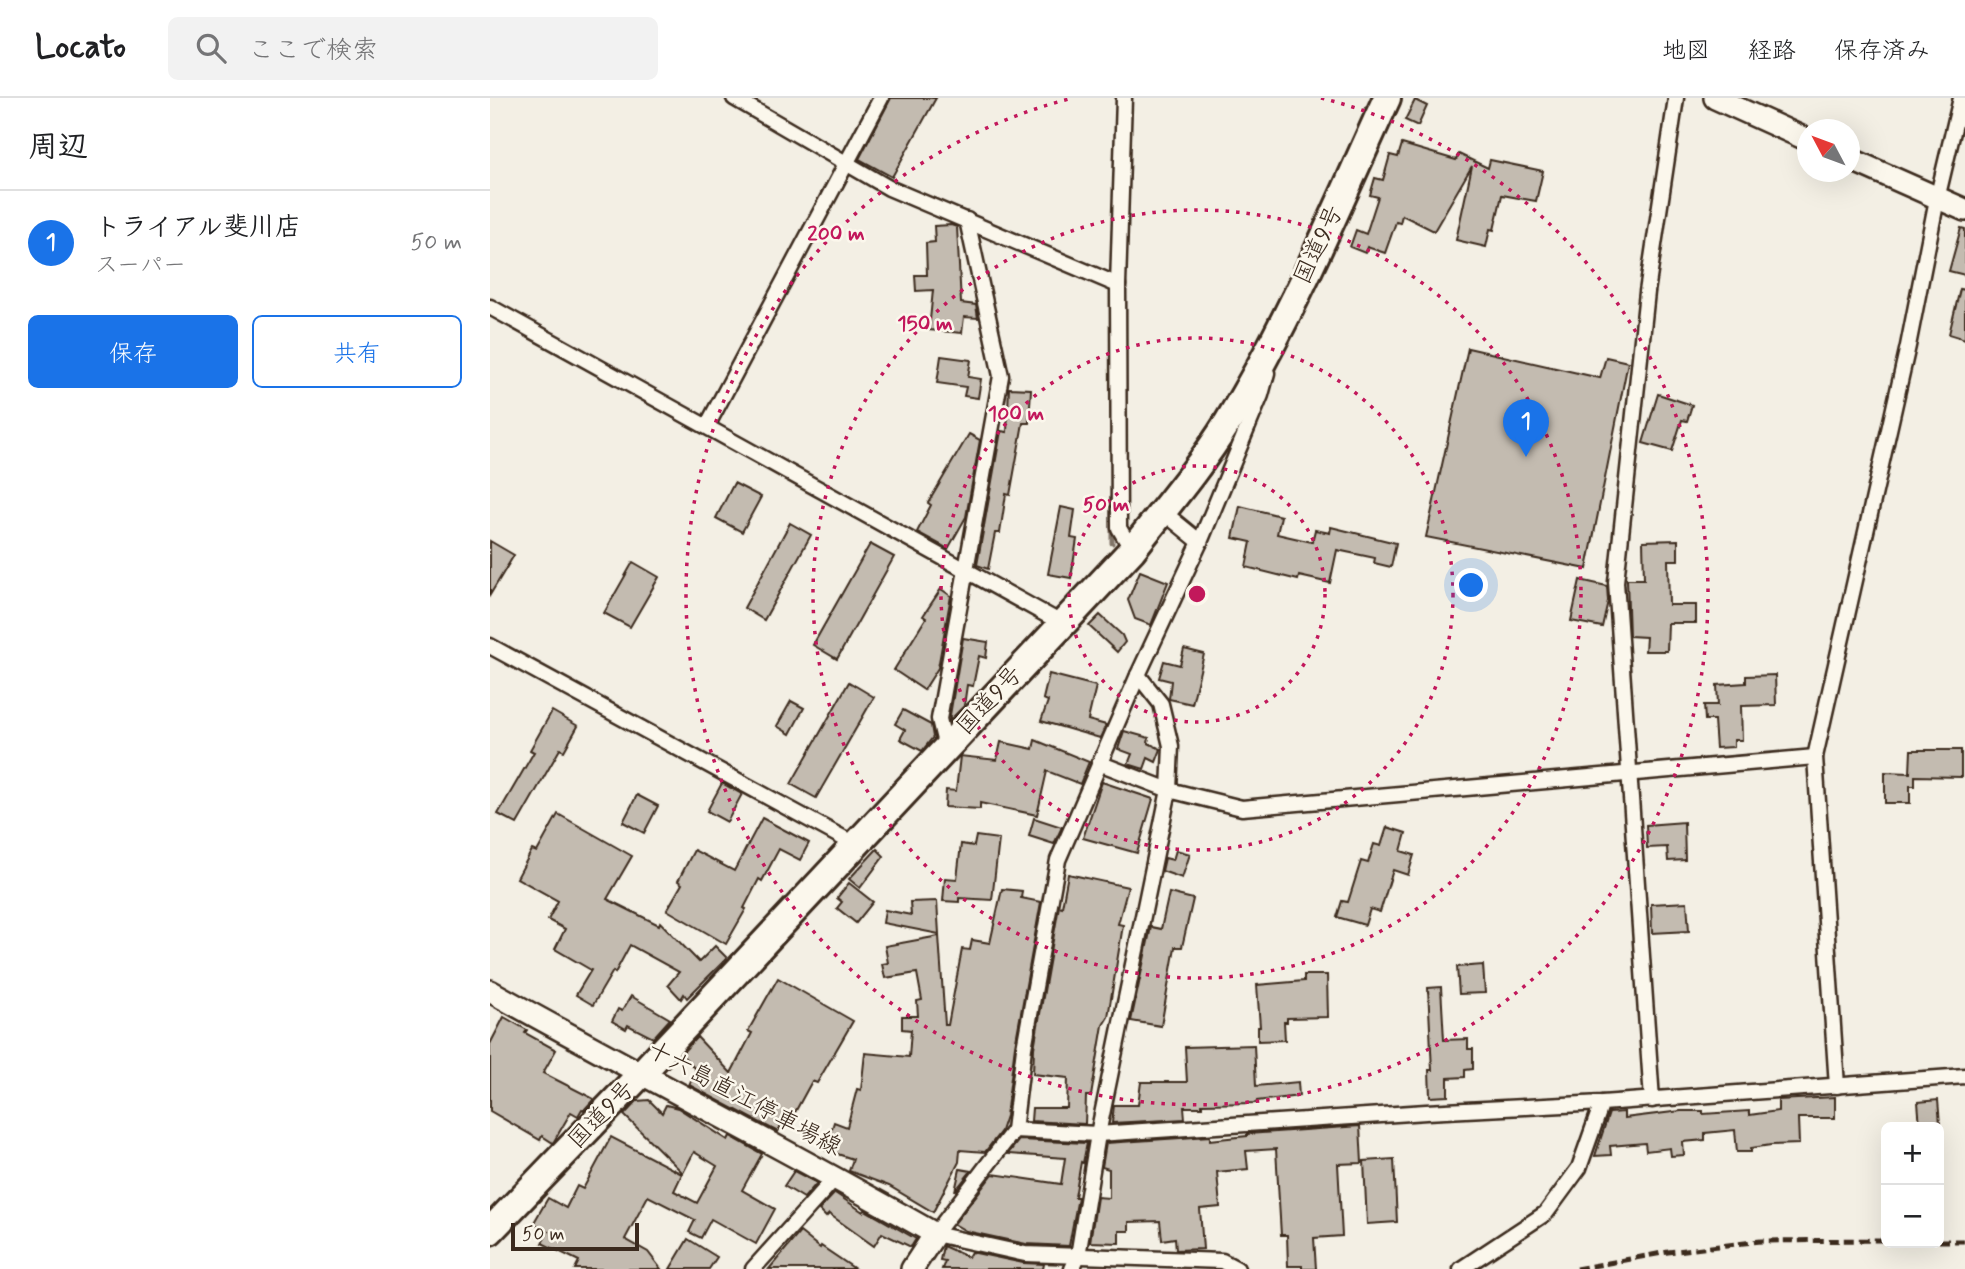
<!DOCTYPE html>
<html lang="ja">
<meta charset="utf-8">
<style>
body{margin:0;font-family:Mynerve,"Klee One",sans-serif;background:#f2f2f2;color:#202124}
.controls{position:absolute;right:21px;bottom:21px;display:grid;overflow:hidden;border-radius:10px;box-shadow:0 7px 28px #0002}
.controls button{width:63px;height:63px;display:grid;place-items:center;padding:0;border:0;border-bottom:2px solid #e0e0e0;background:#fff;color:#202124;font:35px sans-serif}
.compass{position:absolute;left:1307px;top:21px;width:63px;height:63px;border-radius:50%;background:#fff;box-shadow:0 7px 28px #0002;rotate:311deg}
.scale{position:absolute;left:21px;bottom:18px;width:128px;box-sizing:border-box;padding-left:7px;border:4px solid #3b2a1e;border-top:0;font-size:19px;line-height:24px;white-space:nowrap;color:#3b2a1e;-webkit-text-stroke:5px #fbf7ec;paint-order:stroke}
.you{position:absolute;left:982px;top:488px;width:24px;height:24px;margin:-18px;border:5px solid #fff;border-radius:50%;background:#1a73e8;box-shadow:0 0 0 10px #1a73e833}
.badge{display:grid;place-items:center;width:46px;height:46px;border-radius:50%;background:#1a73e8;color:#fff;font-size:23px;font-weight:700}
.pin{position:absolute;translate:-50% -58px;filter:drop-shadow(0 2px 4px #0008)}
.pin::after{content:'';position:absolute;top:37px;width:24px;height:21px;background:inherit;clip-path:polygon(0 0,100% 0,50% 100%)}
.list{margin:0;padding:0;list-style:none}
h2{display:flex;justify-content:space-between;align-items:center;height:91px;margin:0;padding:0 28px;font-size:30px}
h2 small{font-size:23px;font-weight:400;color:#757577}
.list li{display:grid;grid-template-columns:46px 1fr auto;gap:21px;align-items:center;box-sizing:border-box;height:105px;padding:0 28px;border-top:2px solid #e0e0e0}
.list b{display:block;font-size:26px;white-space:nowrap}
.list p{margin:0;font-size:23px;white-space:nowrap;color:#757577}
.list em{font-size:23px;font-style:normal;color:#757577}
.actions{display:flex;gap:14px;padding:21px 28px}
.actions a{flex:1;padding:16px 0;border:2px solid #1a73e8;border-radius:10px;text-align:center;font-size:24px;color:#1a73e8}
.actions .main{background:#1a73e8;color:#fff}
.icon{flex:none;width:38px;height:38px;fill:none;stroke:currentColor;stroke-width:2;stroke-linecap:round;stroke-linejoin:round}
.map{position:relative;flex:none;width:1475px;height:1171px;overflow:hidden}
header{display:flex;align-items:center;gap:42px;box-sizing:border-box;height:98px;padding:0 35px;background:#fff;border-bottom:2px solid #e0e0e0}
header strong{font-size:33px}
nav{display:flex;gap:38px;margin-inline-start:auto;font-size:24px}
.search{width:490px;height:63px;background:#f2f2f2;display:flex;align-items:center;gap:18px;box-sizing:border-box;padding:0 24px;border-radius:10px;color:#757577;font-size:26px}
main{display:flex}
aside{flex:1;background:#fff}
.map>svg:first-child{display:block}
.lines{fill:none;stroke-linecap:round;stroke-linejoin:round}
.stream{stroke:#817468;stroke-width:5}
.building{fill:#c3bbb0;stroke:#3b2a1e;stroke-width:2}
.street-casing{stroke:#3b2a1e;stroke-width:19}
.secondary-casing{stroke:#3b2a1e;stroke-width:26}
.highway-casing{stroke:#3b2a1e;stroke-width:32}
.street{stroke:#fbf7ec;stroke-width:14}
.secondary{stroke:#fbf7ec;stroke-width:21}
.highway{stroke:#fbf7ec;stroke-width:26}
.rail{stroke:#3b2a1e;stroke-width:5;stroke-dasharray:10 5;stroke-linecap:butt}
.ring{fill:none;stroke:#c2185b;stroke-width:3.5;stroke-dasharray:3.5 7}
.labels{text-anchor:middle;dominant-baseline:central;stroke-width:5;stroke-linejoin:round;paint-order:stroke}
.street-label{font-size:24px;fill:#3b2a1e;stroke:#fbf7ec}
.centre{fill:#c2185b;stroke:#fbf7ec;stroke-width:3.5}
.ring-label{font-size:21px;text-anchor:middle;font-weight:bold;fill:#c2185b;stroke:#fbf7ec;stroke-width:5;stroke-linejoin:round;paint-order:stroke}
</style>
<header>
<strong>Locato</strong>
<div class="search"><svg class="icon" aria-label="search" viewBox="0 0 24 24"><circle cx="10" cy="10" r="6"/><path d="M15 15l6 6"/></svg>ここで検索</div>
<nav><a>地図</a><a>経路</a><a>保存済み</a></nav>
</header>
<main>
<aside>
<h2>周辺<small></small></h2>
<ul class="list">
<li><span class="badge">1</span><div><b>トライアル斐川店</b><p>スーパー</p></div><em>50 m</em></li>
</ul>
<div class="actions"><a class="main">保存</a><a>共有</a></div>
</aside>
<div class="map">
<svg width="1475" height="1171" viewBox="0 0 1475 1171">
<rect width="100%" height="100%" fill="#f3efe4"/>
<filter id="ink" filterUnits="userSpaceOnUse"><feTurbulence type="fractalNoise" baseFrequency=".0143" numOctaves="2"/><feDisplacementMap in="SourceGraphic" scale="14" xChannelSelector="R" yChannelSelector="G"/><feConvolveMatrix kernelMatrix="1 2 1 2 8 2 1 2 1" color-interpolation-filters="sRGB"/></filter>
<g filter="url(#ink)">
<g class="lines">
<polyline class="stream" points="622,445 622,399"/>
</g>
<g class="building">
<polygon points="401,0 446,0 402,79 369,61"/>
<polygon points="925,2 937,8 928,28 915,22"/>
<polygon points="912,46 966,62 969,56 998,70 1000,62 1053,73 1046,103 1012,97 1004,132 1000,131 996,149 966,142 982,68 944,133 912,117 910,125 906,124 895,155 877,149 875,155 860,149 866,132 876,136 888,99 880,97 885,80 893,82 900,57 908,59"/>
<polygon points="461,127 467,129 471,205 486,207 488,220 474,219 472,235 439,232 443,192 426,193 425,177 437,177 436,145 445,144 444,128"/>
<polygon points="1471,130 1475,131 1475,177 1459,173"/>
<polygon points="1470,191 1475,192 1475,241 1459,236"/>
<polygon points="978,250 1110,280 1116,259 1138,264 1097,471 936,439"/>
<polygon points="451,258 481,262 478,279 491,281 488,300 474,298 476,289 447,285"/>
<polygon points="519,290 541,291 539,325 533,325 520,397 516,396 510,435 505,435 498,471 487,467 511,333 517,334"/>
<polygon points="1168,296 1202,307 1197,323 1192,322 1182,353 1153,345"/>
<polygon points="479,336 490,342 476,419 458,451 427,434 441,407 438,405"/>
<polygon points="244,385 271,399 252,434 226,420"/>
<polygon points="750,408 791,418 787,436 822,444 825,432 840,435 841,429 906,445 901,469 884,465 885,460 847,452 840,485 809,478 808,482 756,469 761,444 743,440"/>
<polygon points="571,409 585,412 581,440 587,441 581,480 558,476"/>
<polygon points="300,425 321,437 274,522 254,510"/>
<polygon points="1188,442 1188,462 1178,462 1179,507 1206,507 1206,525 1178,525 1177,553 1155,553 1156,539 1139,538 1137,481 1154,481 1153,443"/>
<polygon points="0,443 24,457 0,497"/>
<polygon points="380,446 404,459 347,561 323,547"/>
<polygon points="143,464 169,479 140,529 114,515"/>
<polygon points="650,473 678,484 661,527 645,521 638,502"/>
<polygon points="1090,482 1117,488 1118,503 1112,529 1081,523"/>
<polygon points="451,491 461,498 448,570 434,592 404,572 436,520 433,518"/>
<polygon points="610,517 632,537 635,544 627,554 599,528"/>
<polygon points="473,540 498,544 496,560 489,558 483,588 477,587 474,608 459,623"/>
<polygon points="694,551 714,556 702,606 679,601 681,583 669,580 674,563 690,567"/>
<polygon points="559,576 606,588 598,622 616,627 610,640 551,623 558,603 553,601"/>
<polygon points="1285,577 1286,607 1251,608 1252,642 1244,642 1244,649 1226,650 1224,622 1215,622 1214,607 1228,607 1227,587 1256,585 1256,578"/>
<polygon points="359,584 384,599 326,700 301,686"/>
<polygon points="301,603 314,610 300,636 287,628"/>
<polygon points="413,612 441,627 443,639 432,653 410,641 415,632 405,626"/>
<polygon points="62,613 88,628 74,653 70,651 27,726 8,716 44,654 40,652"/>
<polygon points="634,633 659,640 658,645 671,651 666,664 658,660 654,671 638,666 642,656 628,651"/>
<polygon points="545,642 599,664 590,686 557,673 547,717 490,705 490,711 455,709 456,692 466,693 470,658 507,662 511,644 543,651"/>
<polygon points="1421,652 1471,652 1471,679 1425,678 1425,688 1420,688 1420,705 1395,705 1395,674 1420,675"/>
<polygon points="612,684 663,701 647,755 593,740"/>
<polygon points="232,685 252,696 237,724 217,713"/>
<polygon points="147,697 168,708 154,735 133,724"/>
<polygon points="68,716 142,758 117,801 169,827 170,824 209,864 225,848 237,860 197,900 194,896 191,901 178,887 189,874 140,847 125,875 123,873 103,907 86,897 101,872 65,851 75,831 58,822 68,803 27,780 42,752 47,754"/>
<polygon points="272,720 319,745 310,762 289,751 272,783 269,781 254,810 256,811 236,846 177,812 192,786 188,783 204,752 244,773"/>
<polygon points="544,720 572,729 564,746 539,738"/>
<polygon points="1194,724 1195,762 1178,763 1177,749 1157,750 1156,727"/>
<polygon points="897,729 916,735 911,753 924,757 918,777 903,772 890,814 880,811 875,827 847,819 852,803 858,804 871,763 878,765 884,746 891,748"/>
<polygon points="486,738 509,741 502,802 469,800 469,804 453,803 455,780 467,781 471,746 484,748"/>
<polygon points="387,751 394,758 370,790 359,781"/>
<polygon points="686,752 700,756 692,780 672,773 675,760 683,762"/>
<polygon points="578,776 638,789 628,826 633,827 618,919 613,927 601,998 596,998 595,1026 541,1023 542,1010 577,1010 578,980 543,976 544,950 569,808 572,809"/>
<polygon points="359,785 383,804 366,825 347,810 352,804 347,800"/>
<polygon points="512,791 532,793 531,800 551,804 525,948 516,1018 511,1033 495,1054 470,1052 469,1064 443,1114 399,1088 359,1073 363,1061 335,1052 344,1024 357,1029 367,991 371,992 375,955 419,959 421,932 412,931 412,918 428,918 427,903 432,902 427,875 395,880 392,866 398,865 395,848 449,838 455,927 458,927 472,851 480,852 482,842 500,845"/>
<polygon points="679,795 703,801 692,849 685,849 671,928 641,923 661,829 671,831"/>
<polygon points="447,803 449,836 393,825 395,812 421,817 420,804"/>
<polygon points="1197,804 1199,833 1162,835 1161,806"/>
<polygon points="993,867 995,895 969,896 967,869"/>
<polygon points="814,877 837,877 838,919 797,920 797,924 794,924 795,942 768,943 768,929 770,929 767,887 814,883"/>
<polygon points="288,880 363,923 327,985 322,983 298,1027 293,1024 288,1034 199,987 206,972 191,956 207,939 241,975 262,935 258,933"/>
<polygon points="951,889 954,942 978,941 978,951 983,951 983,971 975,972 975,979 958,980 958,998 940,999 939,972 942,972 938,890"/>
<polygon points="141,898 180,921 163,940 138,927 136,931 122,923 128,911 132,913"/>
<polygon points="14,919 37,932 35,935 66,952 53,975 104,1001 94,1012 92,1011 88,1018 81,1014 63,1045 52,1038 50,1042 0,1013 0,946"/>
<polygon points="764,947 766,988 808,984 809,998 767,1003 767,1005 712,1006 712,1009 694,1009 695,1021 622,1025 624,1007 648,1007 651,984 697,984 695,949"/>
<polygon points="1345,999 1345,1020 1308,1020 1309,1046 1281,1047 1261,1050 1261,1054 1247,1054 1245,1032 1215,1035 1215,1042 1193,1044 1194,1057 1181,1058 1180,1050 1156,1053 1155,1045 1120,1048 1121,1057 1105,1058 1119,1015 1134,1014 1134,1020 1191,1013 1213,1013 1213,1016 1259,1013 1259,1017 1288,1013 1288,1002"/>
<polygon points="159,1002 172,1015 176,1007 188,1010 238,1042 240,1038 272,1056 252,1092 285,1111 266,1146 221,1121 211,1140 199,1134 205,1122 158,1098 135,1141 158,1154 171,1171 85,1171 89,1163 52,1145 58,1134 43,1126 58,1100 76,1110 87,1088 93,1091 121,1039 192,1076 184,1093 207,1105 227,1068 204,1054 193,1075 134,1017 147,1003"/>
<polygon points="1448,1002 1450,1026 1430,1028 1428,1004"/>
<polygon points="870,1028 872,1065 848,1066 852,1138 824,1140 826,1171 812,1171 812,1168 798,1168 797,1137 791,1137 786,1051 756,1053 758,1071 727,1074 730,1109 710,1111 713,1151 686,1152 685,1140 672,1142 670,1123 639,1124 639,1133 629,1133 629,1145 600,1144 607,1099 619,1100 619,1071 612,1069 616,1045 720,1038 720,1042 757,1038 757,1036"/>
<polygon points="529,1042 597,1045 593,1065 591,1064 585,1099 588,1099 579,1148 536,1146 476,1133 464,1126 503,1076 571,1086 575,1060 518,1056"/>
<polygon points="904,1061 907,1124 877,1126 874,1063"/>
<polygon points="470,1071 481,1073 465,1093"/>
<polygon points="304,1073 327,1085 314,1100 294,1088"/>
<polygon points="345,1095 373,1114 375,1112 426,1141 421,1149 392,1135 384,1148 339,1116 336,1119 329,1112"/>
<polygon points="310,1134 330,1150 331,1148 365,1171 279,1171"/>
<polygon points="198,1141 227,1159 219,1171 180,1171"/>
<polygon points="453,1148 478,1159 481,1154 533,1165 554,1166 553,1171 452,1171 455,1163 450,1162"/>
</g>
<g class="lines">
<g class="street-casing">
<g id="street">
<polyline points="244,0 399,90 628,187"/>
<polyline points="634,0 628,187 629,430 642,452"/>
<polyline points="0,209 573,526"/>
<polyline points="217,328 391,0"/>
<polyline points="672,413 710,444"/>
<polyline points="0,548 366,747"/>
<polyline points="456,650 449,621 511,278 477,122"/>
<polyline points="609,665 679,692 752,710 1325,659"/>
<polyline points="1347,988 1325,659 1418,248 1447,101 1471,0"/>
<polyline points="1162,1002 1126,484 1157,194 1186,0"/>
<polyline points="524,1032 608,1036 936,1014 1112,1005 1475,978"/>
<polyline points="263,1171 346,1079"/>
<polyline points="582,1171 588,1158 608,1036 679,692 681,648 671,606 648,577"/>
<polyline points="747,1171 732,1163 535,1156 445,1136 524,1032 534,950 568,762 648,577 710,444 771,297 777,275"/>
<polyline points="971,1171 1056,1115 1089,1070 1112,1005"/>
</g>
</g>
<g class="secondary-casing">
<g id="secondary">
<polyline points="1225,0 1318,42"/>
<polyline points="1360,61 1475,112"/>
<path d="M 0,893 C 148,976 298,1052 445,1136 L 422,1171"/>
</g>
</g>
<g class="highway-casing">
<path id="highway" d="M 0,1133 L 150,977 L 642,452 C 675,410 710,369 738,324 C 801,221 847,109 897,0"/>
</g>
<use href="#street" class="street"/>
<use href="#secondary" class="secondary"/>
<use href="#highway" class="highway"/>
<g class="rail">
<polyline points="1449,1143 1475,1143"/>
<polyline points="1086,1171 1178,1154 1271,1143 1396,1142"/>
</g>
</g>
</g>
<g class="ring">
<circle cx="707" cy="496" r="128"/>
<circle cx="707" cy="496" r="256"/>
<circle cx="707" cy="496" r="384"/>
<path d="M831 0A511 511 0 1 1 583 0"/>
</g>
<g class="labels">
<g class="street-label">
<text transform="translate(829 147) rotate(-65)">国道9号</text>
<text transform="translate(500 603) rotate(-47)">国道9号</text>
<text transform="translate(254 1001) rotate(28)">十六島直江停車場線</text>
<text transform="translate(112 1017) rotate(-46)">国道9号</text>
</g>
</g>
<circle cx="707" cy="496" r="10" class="centre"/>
<g class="ring-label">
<text x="346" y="142">200 m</text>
<text x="435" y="232">150 m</text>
<text x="526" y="322">100 m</text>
<text x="616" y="413">50 m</text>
</g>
</svg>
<div class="controls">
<button>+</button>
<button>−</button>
</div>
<svg class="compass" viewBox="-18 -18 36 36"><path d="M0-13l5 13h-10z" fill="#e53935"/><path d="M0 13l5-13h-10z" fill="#757577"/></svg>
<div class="scale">50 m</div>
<div class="you"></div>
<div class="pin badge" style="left:1036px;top:359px">1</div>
</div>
</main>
